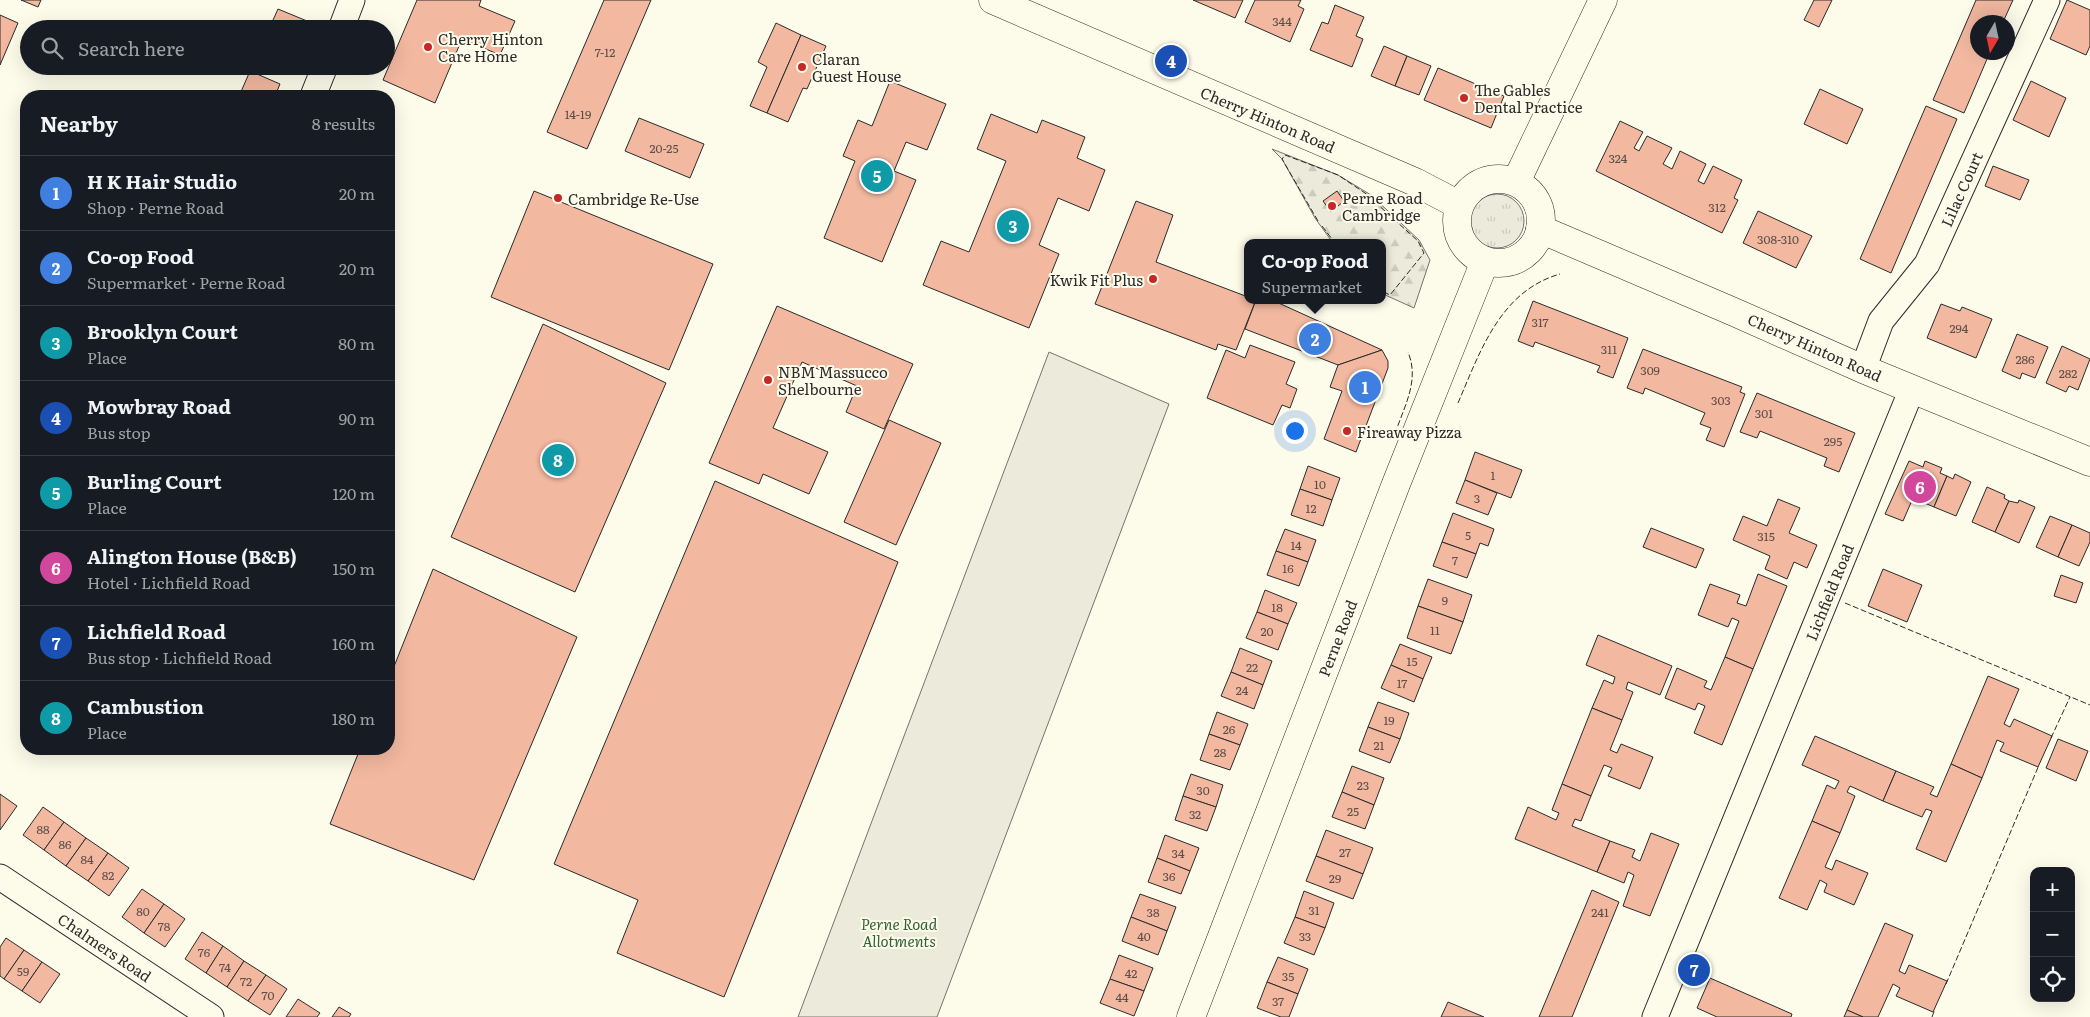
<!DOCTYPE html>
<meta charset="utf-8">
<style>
body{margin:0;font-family:Literata,serif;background:#242831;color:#f1f3f6}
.controls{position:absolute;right:15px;bottom:15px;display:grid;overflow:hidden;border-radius:10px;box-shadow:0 5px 20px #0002}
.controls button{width:45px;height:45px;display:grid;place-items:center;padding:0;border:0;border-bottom:1px solid #363941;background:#171b24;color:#f1f3f6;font:25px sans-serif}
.compass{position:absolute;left:1970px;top:15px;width:45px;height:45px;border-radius:50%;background:#171b24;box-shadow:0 5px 20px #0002;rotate:189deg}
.you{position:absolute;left:1294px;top:430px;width:18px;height:18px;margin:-12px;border:4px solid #fff;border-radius:50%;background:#1a73e8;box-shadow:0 0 0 8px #1a73e833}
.badge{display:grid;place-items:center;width:32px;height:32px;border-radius:50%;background:#8c9099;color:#fff;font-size:16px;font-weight:700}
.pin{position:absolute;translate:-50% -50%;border:2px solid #fff;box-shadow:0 1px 5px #0006}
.popup{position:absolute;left:1244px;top:239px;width:142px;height:65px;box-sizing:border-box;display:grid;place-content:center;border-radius:10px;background:#171b24;filter:drop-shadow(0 1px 4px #0005);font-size:16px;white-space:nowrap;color:#9ea1a6}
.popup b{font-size:19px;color:#f1f3f6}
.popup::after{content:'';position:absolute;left:50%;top:100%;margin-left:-10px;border:10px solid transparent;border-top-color:#171b24}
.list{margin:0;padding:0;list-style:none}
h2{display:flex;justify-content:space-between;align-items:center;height:65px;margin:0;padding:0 20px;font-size:21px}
h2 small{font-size:16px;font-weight:400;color:#9ea1a6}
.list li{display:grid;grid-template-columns:32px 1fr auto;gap:15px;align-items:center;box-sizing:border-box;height:75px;padding:0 20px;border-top:1px solid #363941}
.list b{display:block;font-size:19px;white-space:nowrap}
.list p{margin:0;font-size:16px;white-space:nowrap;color:#9ea1a6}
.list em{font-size:16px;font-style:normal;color:#9ea1a6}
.icon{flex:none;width:28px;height:28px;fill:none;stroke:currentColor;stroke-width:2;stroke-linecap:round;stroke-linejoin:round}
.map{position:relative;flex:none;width:2090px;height:1017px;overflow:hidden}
.search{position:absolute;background:#171b24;box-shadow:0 5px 20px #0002;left:20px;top:20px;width:375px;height:55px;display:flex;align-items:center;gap:12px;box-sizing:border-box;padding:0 18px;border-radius:28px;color:#9ea1a6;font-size:19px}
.panel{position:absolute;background:#171b24;box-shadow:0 5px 20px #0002;left:20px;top:90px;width:375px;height:665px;border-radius:20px}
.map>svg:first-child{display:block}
.grass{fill:url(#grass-tufts);stroke:#74746e}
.forest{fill:url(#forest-firs);stroke:#74746e}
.garden{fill:#ecebdb;stroke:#74746e}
.building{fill:#f2b8a0;stroke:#2b2b2b}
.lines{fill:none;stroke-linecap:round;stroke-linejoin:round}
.street-casing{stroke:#2b2b2b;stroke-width:27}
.secondary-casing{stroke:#2b2b2b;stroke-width:29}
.primary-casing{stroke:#2b2b2b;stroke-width:29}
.street{stroke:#fdfbea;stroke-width:25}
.secondary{stroke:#fdfbea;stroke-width:28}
.primary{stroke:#fdfbea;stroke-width:28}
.fence{stroke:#2b2b2b;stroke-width:1;stroke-dasharray:6 2.5;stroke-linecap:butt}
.poi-dot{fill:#c62828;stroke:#fdfbea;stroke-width:2}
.labels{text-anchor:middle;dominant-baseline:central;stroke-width:4;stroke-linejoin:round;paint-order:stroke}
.number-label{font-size:12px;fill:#5d4e48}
.poi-label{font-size:15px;fill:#2b2b2b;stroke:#fdfbea;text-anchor:start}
.street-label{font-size:15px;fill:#2b2b2b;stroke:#fdfbea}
.park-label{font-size:15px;font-style:italic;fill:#34623c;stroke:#fdfbea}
</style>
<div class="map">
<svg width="2090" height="1017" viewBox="0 0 2090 1017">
<defs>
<pattern id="grass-tufts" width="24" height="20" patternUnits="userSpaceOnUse" patternTransform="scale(1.25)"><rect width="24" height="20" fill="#ecebdb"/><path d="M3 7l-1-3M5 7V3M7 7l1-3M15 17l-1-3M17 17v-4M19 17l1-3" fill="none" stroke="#cbcabc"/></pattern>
<pattern id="forest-firs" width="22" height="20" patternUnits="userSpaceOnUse" patternTransform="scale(1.25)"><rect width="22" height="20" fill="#ecebdb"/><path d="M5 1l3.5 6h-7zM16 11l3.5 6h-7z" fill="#cbcabc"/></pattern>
</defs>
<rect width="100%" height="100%" fill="#fdfbea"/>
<circle class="grass" cx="1497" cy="221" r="27"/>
<polygon class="forest" points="1272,149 1338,175 1371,195 1419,240 1430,260 1414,308 1383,294 1382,243 1333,243 1315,218 1282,159"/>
<polygon class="garden" points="1049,352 1169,404 937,1017 798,1017"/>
<g class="building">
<polygon points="21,0 41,0 38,7"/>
<polygon points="417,0 481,0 479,6 515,21 500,55 462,39 435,103 383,80"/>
<polygon points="604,0 651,0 587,149 547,132"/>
<polygon points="1193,0 1243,0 1235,18"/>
<polygon points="1255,0 1301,0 1298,6 1304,9 1290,42 1245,22"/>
<polygon points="1814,0 1832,0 1819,27 1804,20"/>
<polygon points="1976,0 2013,0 2003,22 1978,22 1978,52 1990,52 1964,113 1933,100"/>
<polygon points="2067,0 2090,10 2090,46 2086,55 2050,39"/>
<polygon points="1335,5 1364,17 1356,36 1363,39 1352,67 1310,50 1322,22 1328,24"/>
<polygon points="278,9 307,21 304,29 269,29"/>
<polygon points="0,15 18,23 0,65"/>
<polygon points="776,23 801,35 767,113 750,106 767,67 758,62"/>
<polygon points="801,35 826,46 807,89 803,88 788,122 767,113"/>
<polygon points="1384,46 1407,56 1395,86 1371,76"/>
<polygon points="1407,56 1431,66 1419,95 1395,86"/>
<polygon points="1438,68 1504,96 1491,128 1424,100"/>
<polygon points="250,71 280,84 275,96 246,96 240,94"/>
<polygon points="890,81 946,104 927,150 906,142 894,171 916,180 882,262 824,238 855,161 843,156 858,120 872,126"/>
<polygon points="2031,81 2066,98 2049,137 2013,120"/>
<polygon points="1820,89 1863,109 1847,144 1804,124"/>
<polygon points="1926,106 1957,119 1891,273 1860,259"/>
<polygon points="991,114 1037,133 1042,120 1085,137 1077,158 1105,170 1089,211 1058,198 1039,245 1059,254 1029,328 923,285 941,241 969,252 1006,161 977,149"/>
<polygon points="639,118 704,144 690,178 625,151"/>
<polygon points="1620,121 1643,132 1634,148 1639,151 1647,136 1672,148 1663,164 1672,169 1680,151 1706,164 1698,181 1704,184 1713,166 1742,180 1734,198 1738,200 1722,233 1596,171"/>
<polygon points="1993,166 2029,180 2020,200 1985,186"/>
<polygon points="534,191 713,264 669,370 491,297"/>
<polygon points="1337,191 1344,201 1331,212 1323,201"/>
<polygon points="1136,201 1173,215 1156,262 1248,297 1248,300 1256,300 1236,350 1218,344 1216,350 1095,304"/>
<polygon points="1758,211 1812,236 1796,268 1743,243"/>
<polygon points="1256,300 1272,300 1382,350 1338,365 1245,329"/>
<polygon points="1533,301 1628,338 1613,378 1597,372 1600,366 1535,342 1533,347 1518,341"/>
<polygon points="1941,304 1960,311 1962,307 1992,319 1976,358 1927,338"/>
<polygon points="777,306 913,364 884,429 846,412 857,386 802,362 773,428 828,452 809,494 763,474 759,484 709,463"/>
<polygon points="543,324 666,383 575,592 451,537"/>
<polygon points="2017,334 2048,347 2035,378 2022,373 2020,379 2002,371"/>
<polygon points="1250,345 1295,362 1286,384 1297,389 1290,408 1282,405 1273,425 1207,398 1226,350 1245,358"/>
<polygon points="2062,346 2090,359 2078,390 2069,386 2066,392 2046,383"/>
<polygon points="1643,349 1742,387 1740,392 1745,394 1724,447 1706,440 1711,428 1700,424 1705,413 1645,388 1643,394 1627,388"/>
<polygon points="1382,350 1388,361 1388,368 1356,452 1324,439 1342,391 1330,387 1338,365"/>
<polygon points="1757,393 1855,433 1839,472 1824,466 1827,458 1760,431 1757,438 1740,432"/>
<polygon points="889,420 941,443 896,545 844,522"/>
<polygon points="1475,452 1522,470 1511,498 1465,480"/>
<polygon points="1909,461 1923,467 1925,461 1942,468 1940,473 1947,476 1934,507 1913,498 1903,521 1885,514"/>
<polygon points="1308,466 1340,478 1332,500 1300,489"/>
<polygon points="1955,474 1971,482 1956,516 1934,507 1947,476 1953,479"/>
<polygon points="1465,480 1497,493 1488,515 1456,503"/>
<polygon points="715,481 898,562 724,997 617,953 638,900 554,864"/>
<polygon points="1987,487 2005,495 2004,498 2009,501 1995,532 1972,522"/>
<polygon points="1300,489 1332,500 1323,526 1291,515"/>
<polygon points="1778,499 1800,508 1789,533 1817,545 1807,568 1794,562 1787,579 1765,569 1770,556 1733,540 1743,516 1767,526"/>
<polygon points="2019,500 2035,507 2019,543 1995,532 2009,501 2018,503"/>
<polygon points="1453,513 1494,529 1488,546 1480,543 1476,554 1442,542"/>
<polygon points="2050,516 2072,525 2058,557 2036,547"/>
<polygon points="2072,525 2090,533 2090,542 2079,566 2058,557"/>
<polygon points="1651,528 1704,549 1696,568 1643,547"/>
<polygon points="1285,529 1316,540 1308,562 1276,551"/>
<polygon points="1442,542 1476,554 1467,578 1433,566"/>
<polygon points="1276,551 1308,562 1299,586 1267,575"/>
<polygon points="433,569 577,637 474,880 330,824 360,749 389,749 389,679"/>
<polygon points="1883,569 1922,585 1907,622 1868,606"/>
<polygon points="1758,574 1787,586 1753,669 1725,657 1739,621 1732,618 1728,627 1698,615 1710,584 1740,595 1737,603 1746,606"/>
<polygon points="2061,575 2083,583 2076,603 2054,596"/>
<polygon points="1428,579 1472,595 1463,622 1418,606"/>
<polygon points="1265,590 1297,603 1288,624 1257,612"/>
<polygon points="1418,606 1463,622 1451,654 1407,638"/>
<polygon points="1257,612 1288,624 1278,650 1246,638"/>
<polygon points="1598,635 1672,666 1660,695 1628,682 1626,689 1633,692 1622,720 1592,708 1604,680 1613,684 1615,677 1586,665"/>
<polygon points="1400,644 1432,657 1423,679 1391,665"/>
<polygon points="1240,648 1272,661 1263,685 1231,672"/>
<polygon points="1725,657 1753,669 1722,745 1694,733 1705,706 1698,703 1695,710 1665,698 1677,668 1707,681 1704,687 1711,690"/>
<polygon points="1391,665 1423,679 1414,702 1381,688"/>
<polygon points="1231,672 1263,685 1254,709 1221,696"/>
<polygon points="1988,676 2019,689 2004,724 2010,727 2014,719 2052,736 2038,767 2000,751 2004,743 1997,740 1982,778 1951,764"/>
<polygon points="1378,702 1409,713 1400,739 1368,727"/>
<polygon points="1592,708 1622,720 1610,750 1617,753 1621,744 1653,757 1640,789 1608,776 1612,768 1604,765 1591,796 1562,784"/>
<polygon points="1217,712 1248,724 1240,745 1209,734"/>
<polygon points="1368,727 1400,739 1390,763 1359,751"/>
<polygon points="1209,734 1240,745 1230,770 1200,760"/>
<polygon points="1815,736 1896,771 1883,801 1850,786 1847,792 1855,796 1840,833 1812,821 1827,785 1835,789 1839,781 1802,765"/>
<polygon points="2058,739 2088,751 2076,781 2046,768"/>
<polygon points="1951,764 1982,778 1946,862 1916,849 1932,811 1926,809 1922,817 1883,801 1896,771 1934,787 1930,794 1937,797"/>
<polygon points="1352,766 1384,778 1374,805 1342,792"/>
<polygon points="1191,774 1223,785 1216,807 1183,796"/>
<polygon points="1562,784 1591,796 1581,821 1575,819 1572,826 1610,841 1597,872 1515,839 1528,807 1556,820 1559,813 1552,810"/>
<polygon points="1342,792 1374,805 1365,829 1332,817"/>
<polygon points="0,794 17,806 0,830"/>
<polygon points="1183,796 1216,807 1207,831 1175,820"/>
<polygon points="43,807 64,822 44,850 23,835"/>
<polygon points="1812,821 1840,833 1825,867 1832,870 1836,860 1868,873 1854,905 1824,892 1827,884 1820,880 1807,910 1779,898"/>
<polygon points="64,822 86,838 66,866 44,850"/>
<polygon points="1326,830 1373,848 1363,874 1316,856"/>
<polygon points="1651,833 1679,844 1650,916 1623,906 1634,875 1628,872 1624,883 1597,872 1610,841 1635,850 1632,857 1640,861"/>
<polygon points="1165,835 1199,848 1190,871 1157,858"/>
<polygon points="86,838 108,853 88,881 66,866"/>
<polygon points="108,853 129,868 109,896 88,881"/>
<polygon points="1316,856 1363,874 1353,899 1306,881"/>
<polygon points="1157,858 1190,871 1181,894 1148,882"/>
<polygon points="142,889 164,904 144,933 122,917"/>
<polygon points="1592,890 1619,902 1572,1017 1539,1017"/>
<polygon points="1304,891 1334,903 1325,928 1295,917"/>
<polygon points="1140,894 1176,907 1167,931 1131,917"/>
<polygon points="164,904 185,919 165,947 144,933"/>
<polygon points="1131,917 1167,931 1158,955 1122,941"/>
<polygon points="1295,917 1325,928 1314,955 1284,943"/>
<polygon points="1885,923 1913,935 1899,971 1905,974 1909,965 1947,981 1933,1012 1896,996 1900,988 1893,984 1878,1017 1863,1017 1847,1010"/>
<polygon points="202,932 223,946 206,973 185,959"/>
<polygon points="6,938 24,950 4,979 0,976 0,947"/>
<polygon points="223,946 244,961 227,987 206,973"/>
<polygon points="24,950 42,962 22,991 4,979"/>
<polygon points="1119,955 1153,968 1144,991 1110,979"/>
<polygon points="1278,957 1308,969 1298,994 1267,982"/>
<polygon points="244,961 266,975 248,1001 227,987"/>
<polygon points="42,962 60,974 40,1003 22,991"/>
<polygon points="266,975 287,989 270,1015 248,1001"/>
<polygon points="1710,978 1792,1014 1791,1017 1717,1017 1697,1008"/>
<polygon points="1110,979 1144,991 1134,1016 1100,1003"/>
<polygon points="1267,982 1298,994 1289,1017 1281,1017 1257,1008"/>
<polygon points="298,999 320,1013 317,1017 286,1017"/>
<polygon points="1448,1002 1484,1017 1441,1017"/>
<polygon points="339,1007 351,1014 349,1017 332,1017"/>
<polygon points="1847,1010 1863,1017 1844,1017"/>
</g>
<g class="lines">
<g class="street-casing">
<g id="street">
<polyline points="341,29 352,0"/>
<polyline points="313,96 325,66"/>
<polyline points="1863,369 1881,321 1927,264 2047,0"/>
<polyline points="0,877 211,1017"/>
<polyline points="1655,1017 1912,389"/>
</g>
</g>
<g class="secondary-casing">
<g id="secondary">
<polyline points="993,0 1415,182 1459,205"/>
<polyline points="1540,229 1734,312 1863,369 2090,462"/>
</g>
</g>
<g class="primary-casing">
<g id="primary">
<circle cx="1499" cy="221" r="42"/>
<polyline points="1516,182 1603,0"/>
<polyline points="1191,1017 1396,484 1485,261"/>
</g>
</g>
<use href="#street" class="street"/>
<use href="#secondary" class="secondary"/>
<use href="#primary" class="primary"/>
<g class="fence">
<polyline points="1318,221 1282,159 1285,155 1338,175 1365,193 1418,241 1424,253 1390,295 1382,291"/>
<polyline points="1322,226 1335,243"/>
<path d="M 1458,403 C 1480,352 1500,291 1560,274"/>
<path d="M 1395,434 C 1404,406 1420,381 1408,352"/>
<polyline points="1845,603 2090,705"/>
<polyline points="2051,738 2070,697"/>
<polyline points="1946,984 2039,765"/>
<polyline points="1932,1017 1935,1009"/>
</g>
</g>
<g class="poi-dot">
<circle cx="428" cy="47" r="5"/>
<circle cx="802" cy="67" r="5"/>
<circle cx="1464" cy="98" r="5"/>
<circle cx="558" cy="198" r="5"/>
<circle cx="1332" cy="206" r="5"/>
<circle cx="1153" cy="279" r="5"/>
<circle cx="768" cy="380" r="5"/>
<circle cx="1347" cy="431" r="5"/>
</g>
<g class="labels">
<g class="number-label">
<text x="1282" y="21">344</text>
<text x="605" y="52">7-12</text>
<text x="578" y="114">14-19</text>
<text x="664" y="148">20-25</text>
<text x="1618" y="158">324</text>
<text x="1717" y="207">312</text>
<text x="1778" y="239">308-310</text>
<text x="1540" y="322">317</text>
<text x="1959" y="328">294</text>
<text x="1609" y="349">311</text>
<text x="2025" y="359">286</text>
<text x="1650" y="370">309</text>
<text x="2068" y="373">282</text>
<text x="1721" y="400">303</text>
<text x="1764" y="413">301</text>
<text x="1833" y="441">295</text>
<text x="1493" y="475">1</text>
<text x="1320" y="484">10</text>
<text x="1477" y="498">3</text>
<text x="1311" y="508">12</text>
<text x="1468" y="535">5</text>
<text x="1766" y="536">315</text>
<text x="1296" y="545">14</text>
<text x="1455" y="560">7</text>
<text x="1288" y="568">16</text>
<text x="1445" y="600">9</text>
<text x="1277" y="607">18</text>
<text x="1435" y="630">11</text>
<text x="1267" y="631">20</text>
<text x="1412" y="661">15</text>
<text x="1252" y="667">22</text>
<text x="1402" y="683">17</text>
<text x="1242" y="690">24</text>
<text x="1389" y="720">19</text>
<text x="1229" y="729">26</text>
<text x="1379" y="745">21</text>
<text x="1220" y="752">28</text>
<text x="1363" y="785">23</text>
<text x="1203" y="790">30</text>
<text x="1353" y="811">25</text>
<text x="1195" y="814">32</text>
<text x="43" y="829">88</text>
<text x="65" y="844">86</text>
<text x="1345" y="852">27</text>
<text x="1178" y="853">34</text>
<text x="87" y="859">84</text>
<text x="108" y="875">82</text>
<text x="1169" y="876">36</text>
<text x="1335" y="878">29</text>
<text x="1314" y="910">31</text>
<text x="143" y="911">80</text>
<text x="1153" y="912">38</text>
<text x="1600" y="912">241</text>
<text x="164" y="926">78</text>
<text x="1144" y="936">40</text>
<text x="1305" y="936">33</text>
<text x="204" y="952">76</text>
<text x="225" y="967">74</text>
<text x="23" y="971">59</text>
<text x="1131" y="973">42</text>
<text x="1288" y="976">35</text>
<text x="246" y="981">72</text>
<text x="268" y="995">70</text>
<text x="1122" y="997">44</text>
<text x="1278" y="1001">37</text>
</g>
<g class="poi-label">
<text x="438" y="38">Cherry Hinton<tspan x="438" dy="17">Care Home</tspan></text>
<text x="812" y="58">Claran<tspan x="812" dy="17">Guest House</tspan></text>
<text x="1474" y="89">The Gables<tspan x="1474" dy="17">Dental Practice</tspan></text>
<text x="1342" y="197">Perne Road<tspan x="1342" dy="17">Cambridge</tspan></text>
<text x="568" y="198">Cambridge Re-Use</text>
<text x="1143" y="279" text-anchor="end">Kwik Fit Plus</text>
<text x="778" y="371">NBM Massucco<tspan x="778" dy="17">Shelbourne</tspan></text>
<text x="1357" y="431">Fireaway Pizza</text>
</g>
<g class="street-label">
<text transform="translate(1268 119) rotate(23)">Cherry Hinton Road</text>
<text transform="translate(1961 189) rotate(-66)">Lilac Court</text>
<text transform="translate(1815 347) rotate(24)">Cherry Hinton Road</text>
<text transform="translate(1829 592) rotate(-68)">Lichfield Road</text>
<text transform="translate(1337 638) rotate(-69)">Perne Road</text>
<text transform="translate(105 947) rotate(34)">Chalmers Road</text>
</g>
<g class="park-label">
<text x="899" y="923">Perne Road<tspan x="899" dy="17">Allotments</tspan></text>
</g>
</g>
</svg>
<div class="controls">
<button>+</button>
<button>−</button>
<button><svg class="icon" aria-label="locate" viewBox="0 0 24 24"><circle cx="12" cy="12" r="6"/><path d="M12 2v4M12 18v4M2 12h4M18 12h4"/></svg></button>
</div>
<svg class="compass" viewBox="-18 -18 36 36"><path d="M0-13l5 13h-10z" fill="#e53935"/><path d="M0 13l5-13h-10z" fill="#9ea1a6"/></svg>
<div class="you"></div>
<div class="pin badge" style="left:1365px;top:387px;background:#3f7fe0">1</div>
<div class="pin badge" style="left:1315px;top:339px;background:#3f7fe0">2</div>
<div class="popup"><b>Co-op Food</b>Supermarket</div>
<div class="pin badge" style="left:1013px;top:226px;background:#0f9aa8">3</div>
<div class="pin badge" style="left:1171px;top:61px;background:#1a4fb4">4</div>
<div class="pin badge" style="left:877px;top:176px;background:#0f9aa8">5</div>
<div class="pin badge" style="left:1920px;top:487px;background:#d1479c">6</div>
<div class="pin badge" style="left:1694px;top:970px;background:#1a4fb4">7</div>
<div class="pin badge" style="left:558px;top:460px;background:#0f9aa8">8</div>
<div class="search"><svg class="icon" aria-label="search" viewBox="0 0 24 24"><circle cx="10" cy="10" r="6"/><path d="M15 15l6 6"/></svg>Search here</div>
<section class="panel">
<h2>Nearby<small>8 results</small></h2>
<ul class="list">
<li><span class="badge" style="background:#3f7fe0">1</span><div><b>H K Hair Studio</b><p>Shop · Perne Road</p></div><em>20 m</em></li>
<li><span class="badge" style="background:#3f7fe0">2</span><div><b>Co-op Food</b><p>Supermarket · Perne Road</p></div><em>20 m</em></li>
<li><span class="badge" style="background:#0f9aa8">3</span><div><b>Brooklyn Court</b><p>Place</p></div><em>80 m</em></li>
<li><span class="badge" style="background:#1a4fb4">4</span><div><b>Mowbray Road</b><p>Bus stop</p></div><em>90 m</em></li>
<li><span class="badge" style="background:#0f9aa8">5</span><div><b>Burling Court</b><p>Place</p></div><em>120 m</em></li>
<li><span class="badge" style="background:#d1479c">6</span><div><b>Alington House (B&amp;B)</b><p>Hotel · Lichfield Road</p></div><em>150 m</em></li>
<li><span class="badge" style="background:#1a4fb4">7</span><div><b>Lichfield Road</b><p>Bus stop · Lichfield Road</p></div><em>160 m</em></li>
<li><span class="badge" style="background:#0f9aa8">8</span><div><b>Cambustion</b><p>Place</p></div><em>180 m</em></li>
</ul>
</section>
</div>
